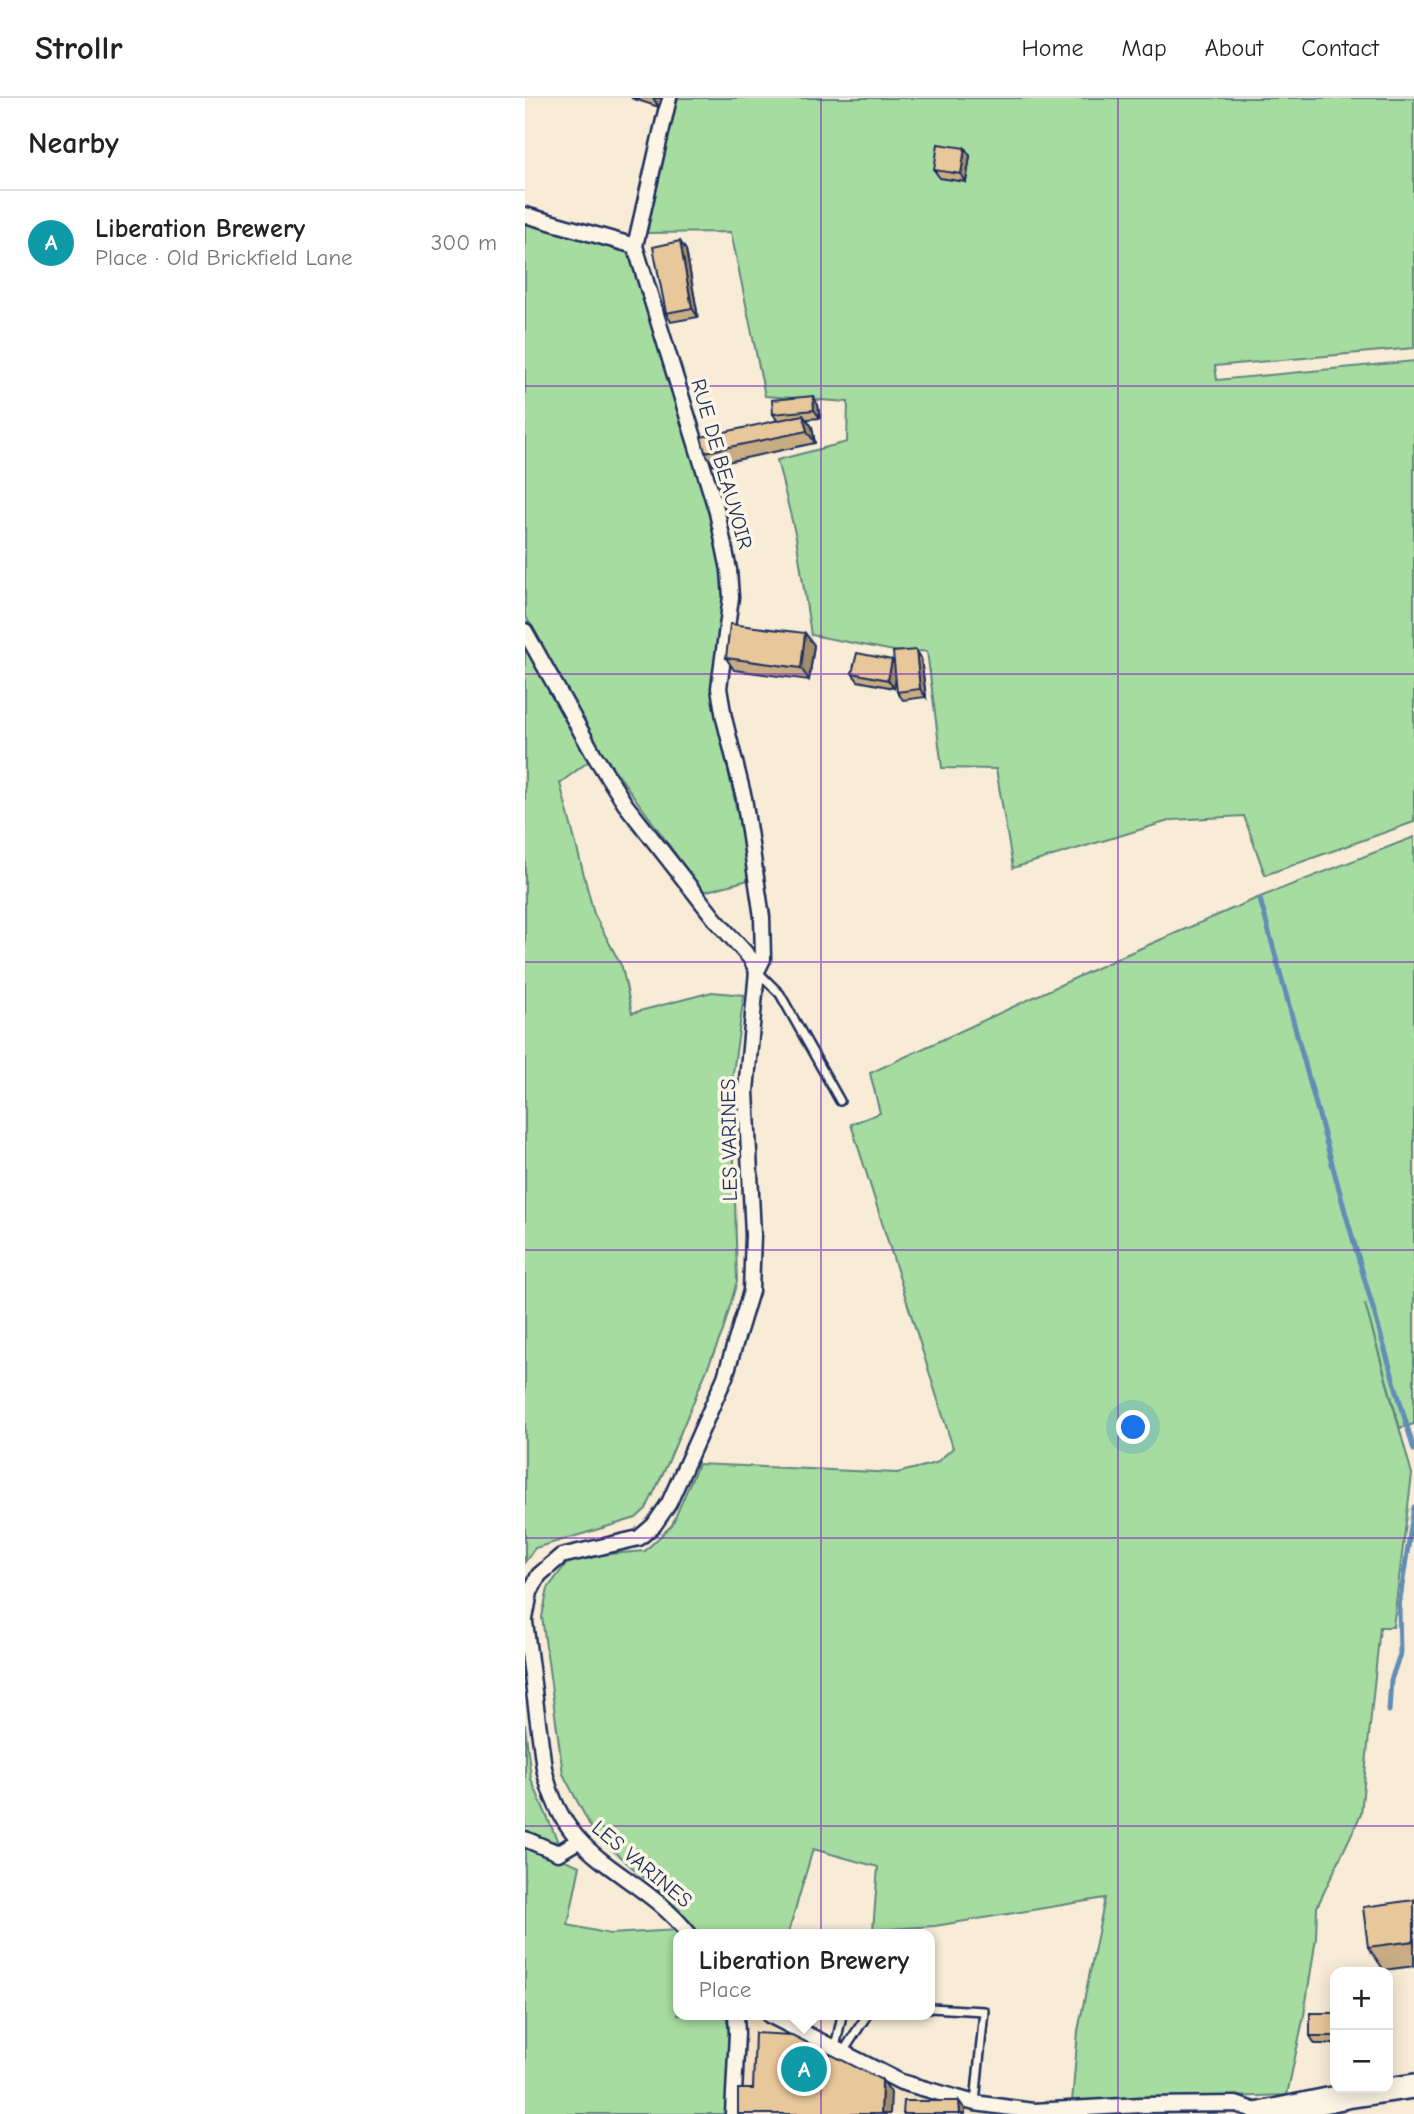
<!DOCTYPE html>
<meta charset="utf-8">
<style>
body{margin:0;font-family:"Comic Neue",sans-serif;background:#f2f2f2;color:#222}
.controls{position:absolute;right:21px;bottom:21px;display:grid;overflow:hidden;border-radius:14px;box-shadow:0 4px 18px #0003}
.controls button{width:63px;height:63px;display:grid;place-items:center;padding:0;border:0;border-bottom:2px solid #e0e0e0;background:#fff;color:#222;font:35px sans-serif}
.you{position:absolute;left:609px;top:1330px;width:24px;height:24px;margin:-18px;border:5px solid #fff;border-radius:50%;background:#1a73e8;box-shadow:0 0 0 10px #1a73e833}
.badge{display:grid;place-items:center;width:46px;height:46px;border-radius:50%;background:#ea580c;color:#fff;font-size:23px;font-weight:700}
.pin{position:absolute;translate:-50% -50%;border:4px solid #fff;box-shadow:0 2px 7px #0006}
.popup{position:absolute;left:148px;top:1831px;width:262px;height:91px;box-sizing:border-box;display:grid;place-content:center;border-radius:14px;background:#fff;filter:drop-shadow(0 2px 5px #0005);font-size:23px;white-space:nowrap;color:#767676}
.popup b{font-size:26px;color:#222}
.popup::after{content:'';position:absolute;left:50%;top:100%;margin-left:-14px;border:14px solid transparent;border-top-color:#fff}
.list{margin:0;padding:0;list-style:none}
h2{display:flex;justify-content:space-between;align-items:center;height:91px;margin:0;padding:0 28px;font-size:30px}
h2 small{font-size:23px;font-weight:400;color:#767676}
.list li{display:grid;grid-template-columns:46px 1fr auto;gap:21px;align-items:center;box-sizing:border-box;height:105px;padding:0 28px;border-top:2px solid #e0e0e0}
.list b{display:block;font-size:26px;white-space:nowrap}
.list p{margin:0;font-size:23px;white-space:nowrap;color:#767676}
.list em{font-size:23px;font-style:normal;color:#767676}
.map{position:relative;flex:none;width:889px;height:2016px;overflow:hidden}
header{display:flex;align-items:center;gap:42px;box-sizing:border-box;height:98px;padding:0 35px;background:#fff;border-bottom:2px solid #e0e0e0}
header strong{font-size:33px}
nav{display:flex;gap:38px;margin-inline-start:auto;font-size:24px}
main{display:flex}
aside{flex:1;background:#fff}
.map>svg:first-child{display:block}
.built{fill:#f3e1c4}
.green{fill:#a6dca0;stroke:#60867f;stroke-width:2}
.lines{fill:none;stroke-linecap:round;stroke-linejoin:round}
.stream{stroke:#628db7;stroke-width:5}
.lane-casing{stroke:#1b2f5e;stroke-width:12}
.street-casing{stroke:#1b2f5e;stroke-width:19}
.primary-casing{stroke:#1b2f5e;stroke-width:28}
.lane{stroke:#fcf5e5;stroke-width:7}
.street{stroke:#fcf5e5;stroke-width:14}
.primary{stroke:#fcf5e5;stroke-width:23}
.wall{fill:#c8ac84;stroke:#1b2f5e;stroke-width:2}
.shaded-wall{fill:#a28c6c;stroke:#1b2f5e;stroke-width:2}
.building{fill:#e8c89a;stroke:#1b2f5e;stroke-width:2}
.grid{fill:none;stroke:#7b2cbf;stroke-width:2;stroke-opacity:0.55}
.labels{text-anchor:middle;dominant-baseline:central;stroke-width:7;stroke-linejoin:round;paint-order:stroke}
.street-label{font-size:21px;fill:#1b2f5e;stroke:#fcf5e5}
</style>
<header>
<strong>Strollr</strong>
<nav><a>Home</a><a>Map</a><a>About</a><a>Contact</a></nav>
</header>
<main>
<aside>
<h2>Nearby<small></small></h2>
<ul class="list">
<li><span class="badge" style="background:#0f9aa8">A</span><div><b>Liberation Brewery</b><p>Place · Old Brickfield Lane</p></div><em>300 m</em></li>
</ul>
</aside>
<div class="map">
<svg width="889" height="2016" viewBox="0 0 889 2016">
<rect width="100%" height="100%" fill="#f8ecd6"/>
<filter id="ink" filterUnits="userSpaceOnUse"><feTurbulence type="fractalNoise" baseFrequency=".0143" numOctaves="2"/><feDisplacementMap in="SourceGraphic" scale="14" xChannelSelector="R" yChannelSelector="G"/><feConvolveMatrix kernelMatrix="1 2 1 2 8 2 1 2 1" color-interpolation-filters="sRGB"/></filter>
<g filter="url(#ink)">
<g class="built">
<polygon points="228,1917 235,1917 369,1988 504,2016 216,2016 221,1930 224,1919"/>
<polygon points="693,2009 697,2016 524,2016"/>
</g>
<g class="green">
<polygon points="152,0 889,0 889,250 690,268 692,282 889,263 889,724 740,777 719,718 647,722 488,770 471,671 417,670 402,553 374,554 286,537 271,439 252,362 322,344 323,304 240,298 206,134 122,135"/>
<polygon points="0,126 105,150 180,401 198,474 199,517 189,576 191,618 227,781 178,794 74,650 0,517"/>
<polygon points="0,545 64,663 35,685 69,816 97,869 107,915 187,894 219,897 207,982 212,1183 198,1233 142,1367 121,1411 111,1420 10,1450 0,1464"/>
<polygon points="889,739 889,1326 875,1330 840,1206 887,1376 868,1529 855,1529 836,1716 792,1809 791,1840 779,1917 762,1997 547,2004 553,1933 580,1800 410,1828 348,1832 353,1769 288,1751 263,1836 175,1836 139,1797 70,1737 38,1676 17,1519 23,1490 41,1466 61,1458 120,1453 147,1427 173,1366 372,1375 411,1365 428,1350 326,1026 355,1015 345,975 600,857 730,801"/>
<polygon points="0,1626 6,1681 33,1744 22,1743 0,1734"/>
<polygon points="0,1746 55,1768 43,1827 85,1836 152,1832 156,1836 153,1836 153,1917 201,1917 204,1932 200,2016 0,2016"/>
</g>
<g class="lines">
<g class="stream">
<polyline points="735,801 821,1117 889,1352"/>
<polyline points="864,1613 866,1582 875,1556 874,1508 889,1409"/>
</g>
<g class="lane-casing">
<g id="lane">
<polyline points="233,874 255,896 315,1003"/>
<polyline points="405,1910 459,1913 450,2005"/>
<polyline points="310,1950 317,1917"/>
<polyline points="318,1954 342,1917"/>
</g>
</g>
<g class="street-casing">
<g id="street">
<polyline points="144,0 110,148 192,414 204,472 206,499 194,590 199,620 219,700 237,819 238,861 232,873"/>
<polyline points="0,117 110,148"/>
<polyline points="0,533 68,655 100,706 190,821 226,861 232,873 221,993 228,1137 226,1193 200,1279 144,1405 129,1427 114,1440 36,1458 14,1477 5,1494 0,1521"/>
<path d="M 0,1524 L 19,1670 C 40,1768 110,1769 164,1836"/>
<polyline points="0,1741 33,1755 53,1743"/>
<polyline points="244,1917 376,1984 450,2005 508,2013 616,2007 711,2006 737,2015"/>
<polyline points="208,2016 212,1935 211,1917"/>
</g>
</g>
<g class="primary-casing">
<polyline id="primary" points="735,2016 822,1998 889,1988"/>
</g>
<use href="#lane" class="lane"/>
<use href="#street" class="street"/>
<use href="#primary" class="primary"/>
</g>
<g class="wall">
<polygon points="106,0 137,0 134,9"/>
<polygon points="445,58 441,84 415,80 409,72"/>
<polygon points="161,152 173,219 146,224 141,215"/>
<polygon points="293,307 295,320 282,321 287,329 290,345 188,367 180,354 252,322 248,316"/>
<polygon points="280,535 289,547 284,582 209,572 201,560"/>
<polygon points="391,552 396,560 401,599 378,602 372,594 371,579 369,590 333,583 327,575 369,565"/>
<polygon points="889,1802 889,1868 859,1872 843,1849"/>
<polygon points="810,1915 810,1946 790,1946 785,1938"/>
</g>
<g class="shaded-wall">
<polygon points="128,0 137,0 134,9"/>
<polygon points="440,50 445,58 441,84 436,76"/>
<polygon points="155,143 161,152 173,219 167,210"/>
<polygon points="288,298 293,307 295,320 289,312"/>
<polygon points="278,317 287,329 290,345 282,333"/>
<polygon points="280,535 289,547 284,582 276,570"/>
<polygon points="391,552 396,560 401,599 395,591"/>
<polygon points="367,562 373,570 369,590 363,582"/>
<polygon points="357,1982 366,1994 365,2016 356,2016"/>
<polygon points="434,2003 440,2011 440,2016 435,2016"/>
</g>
<g class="building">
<polygon points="413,46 440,50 436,76 409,72"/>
<polygon points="155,143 167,210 141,215 128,149"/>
<polygon points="288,298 289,312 248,316 247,302"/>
<polygon points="278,317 282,333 180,354 176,339"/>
<polygon points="205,526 280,535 276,570 201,560"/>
<polygon points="391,552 395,591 372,594 368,554"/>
<polygon points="332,555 367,562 363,582 327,575"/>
<polygon points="889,1802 889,1843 843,1849 838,1809"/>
<rect x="785" y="1915" width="25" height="23"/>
<polygon points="230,1935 267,1937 357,1982 356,2016 213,2016 213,1991 228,1991"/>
<polygon points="379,2003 434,2003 435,2016 378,2016"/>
</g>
</g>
<path class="grid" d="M 296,0 L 296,2016M 593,0 L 593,2016M 0,288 L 889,288M 0,576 L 889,576M 0,864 L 889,864M 0,1152 L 889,1152M 0,1440 L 889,1440M 0,1728 L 889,1728"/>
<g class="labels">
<g class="street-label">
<text transform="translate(197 366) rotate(74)">RUE DE BEAUVOIR</text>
<text transform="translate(204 1042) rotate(-91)">LES VARINES</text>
<text transform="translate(117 1766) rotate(40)">LES VARINES</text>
</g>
</g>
</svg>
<div class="controls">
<button>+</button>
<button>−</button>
</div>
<div class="you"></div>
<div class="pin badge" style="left:279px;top:1971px;background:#0f9aa8">A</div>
<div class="popup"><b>Liberation Brewery</b>Place</div>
</div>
</main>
